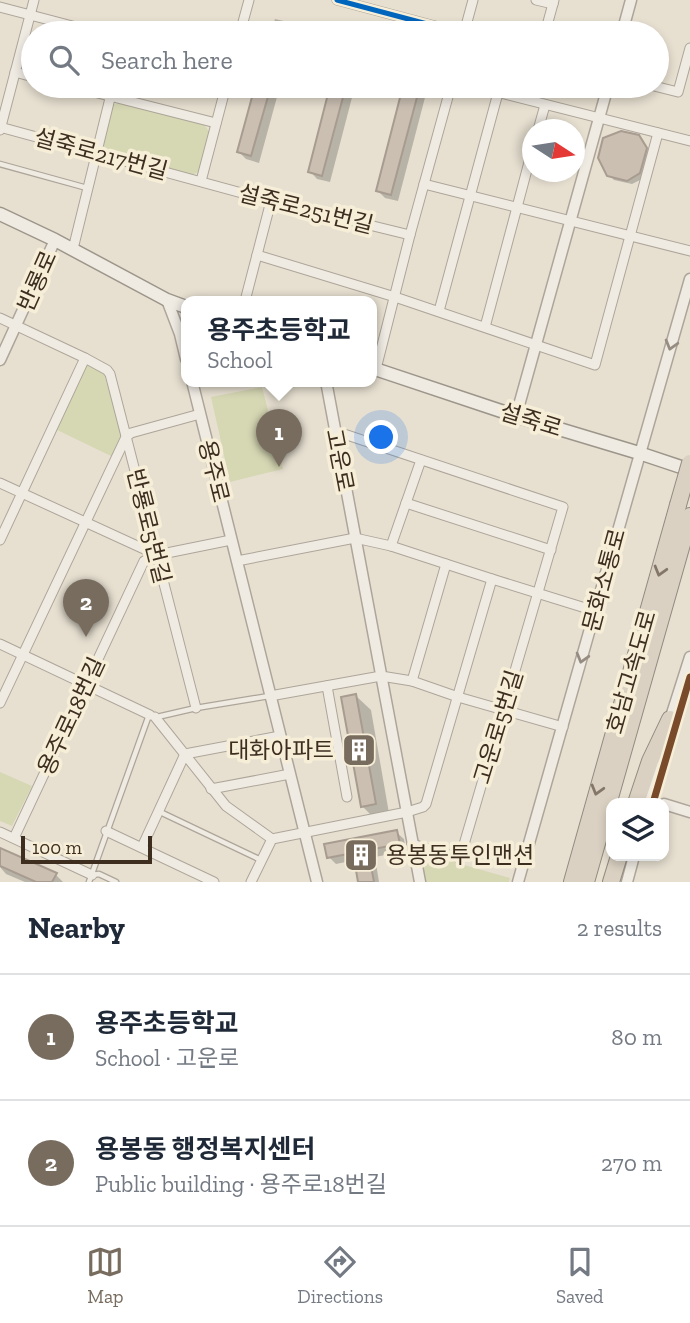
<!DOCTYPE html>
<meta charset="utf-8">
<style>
body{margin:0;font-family:"Zilla Slab","Noto Sans KR",serif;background:#f6f6f7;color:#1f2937}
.controls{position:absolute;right:21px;bottom:21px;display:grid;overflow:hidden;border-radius:14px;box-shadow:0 4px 10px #0003}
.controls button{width:63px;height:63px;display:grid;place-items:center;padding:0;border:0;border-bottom:2px solid #e0e1e3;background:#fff;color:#1f2937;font:35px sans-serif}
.compass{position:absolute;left:522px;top:119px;width:63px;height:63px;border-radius:50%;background:#fff;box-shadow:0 4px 10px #0003;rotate:102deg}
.scale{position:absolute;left:21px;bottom:18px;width:131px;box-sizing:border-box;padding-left:7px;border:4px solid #3d2e20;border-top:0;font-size:19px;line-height:24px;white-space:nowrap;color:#3d2e20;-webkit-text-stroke:5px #f7eed8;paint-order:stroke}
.you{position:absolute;left:382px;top:438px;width:24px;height:24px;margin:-18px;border:5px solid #fff;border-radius:50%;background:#1a73e8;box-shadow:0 0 0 10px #1a73e833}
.badge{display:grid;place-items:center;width:46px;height:46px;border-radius:50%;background:#786c5e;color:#fff;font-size:23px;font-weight:700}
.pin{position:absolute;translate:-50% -58px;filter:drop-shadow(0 2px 4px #0008)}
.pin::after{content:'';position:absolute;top:37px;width:24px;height:21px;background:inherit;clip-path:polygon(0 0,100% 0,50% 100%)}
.popup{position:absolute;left:181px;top:296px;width:196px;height:91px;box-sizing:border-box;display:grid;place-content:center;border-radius:14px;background:#fff;filter:drop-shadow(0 2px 5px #0005);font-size:23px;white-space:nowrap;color:#747a83}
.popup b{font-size:26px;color:#1f2937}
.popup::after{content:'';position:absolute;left:50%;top:100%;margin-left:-14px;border:14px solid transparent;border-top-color:#fff}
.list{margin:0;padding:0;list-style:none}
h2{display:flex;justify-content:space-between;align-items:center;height:91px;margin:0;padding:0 28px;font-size:30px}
h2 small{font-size:23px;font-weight:400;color:#747a83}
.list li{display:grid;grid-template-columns:46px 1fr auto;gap:21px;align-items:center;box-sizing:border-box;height:126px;padding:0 28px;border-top:2px solid #e0e1e3}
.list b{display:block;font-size:26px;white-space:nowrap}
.list p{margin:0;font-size:23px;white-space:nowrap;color:#747a83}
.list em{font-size:23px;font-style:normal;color:#747a83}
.icon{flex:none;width:38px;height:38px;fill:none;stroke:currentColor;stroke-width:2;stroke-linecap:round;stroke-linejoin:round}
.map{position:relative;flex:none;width:690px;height:882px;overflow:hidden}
.search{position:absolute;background:#fff;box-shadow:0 4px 10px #0003;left:21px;right:21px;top:21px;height:77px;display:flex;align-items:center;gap:18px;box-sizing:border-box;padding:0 24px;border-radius:38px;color:#747a83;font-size:26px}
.sheet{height:343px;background:#fff}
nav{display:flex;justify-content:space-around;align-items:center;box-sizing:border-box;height:98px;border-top:2px solid #e0e1e3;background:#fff;font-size:19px;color:#747a83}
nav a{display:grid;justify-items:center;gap:4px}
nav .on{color:#786c5e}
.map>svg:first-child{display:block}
.green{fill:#d6d7b3}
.shadow{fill:#0003}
.building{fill:#cbbfb2;stroke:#a89c90;stroke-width:2}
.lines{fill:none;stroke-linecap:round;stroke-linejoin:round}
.service-casing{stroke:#ada599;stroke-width:7}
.minor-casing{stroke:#ada599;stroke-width:11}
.tertiary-casing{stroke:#ada599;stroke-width:13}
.secondary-casing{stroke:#9c958a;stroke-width:15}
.motorway-casing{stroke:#928b80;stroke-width:18}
.service{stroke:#efebe3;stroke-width:4.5}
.minor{stroke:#efebe3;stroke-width:9}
.tertiary{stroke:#efebe3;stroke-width:10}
.secondary{stroke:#efebe3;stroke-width:12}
.motorway{stroke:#dad1c2;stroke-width:16}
.motorway-bridge-casing{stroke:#928b80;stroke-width:18;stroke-linecap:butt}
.motorway-bridge{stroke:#dad1c2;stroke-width:16}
.bus-1-casing{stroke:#f7eed8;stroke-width:10}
.bus-1{stroke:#0065bd;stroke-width:5}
.rail-1-casing{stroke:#f7eed8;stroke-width:12}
.rail-1{stroke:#7a4b2a;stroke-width:7}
.oneway{stroke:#968c82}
.oneway2{stroke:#847769}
.labels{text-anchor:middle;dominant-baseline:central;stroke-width:7;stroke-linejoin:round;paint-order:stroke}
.street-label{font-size:23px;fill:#3d2e20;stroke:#f7eed8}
.poi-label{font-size:23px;fill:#3d2e20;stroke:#f7eed8;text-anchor:end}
</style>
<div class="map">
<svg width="690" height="882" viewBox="0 0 690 882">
<rect width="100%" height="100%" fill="#e7e0d1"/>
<g class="green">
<polygon points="121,102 203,123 210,133 200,171 192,175 107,153 103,144 112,105"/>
<polygon points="86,362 99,369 104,374 123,437 113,457 53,428"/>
<polygon points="262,387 283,469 230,482 211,397"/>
<polygon points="0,772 32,786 12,826 0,821"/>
<polygon points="429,855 510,878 509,882 425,882 421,857"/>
</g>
<g class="shadow">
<polygon points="275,19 288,22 295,30 294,33 271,33"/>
<polygon points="257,86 280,86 259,163 246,159 239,152"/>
<polygon points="332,86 355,86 330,182 317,179 310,171"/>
<polygon points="405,86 428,86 398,201 385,198 378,191"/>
<polygon points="639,137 651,154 644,178 632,184 614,180 609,175"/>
<polygon points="356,696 371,710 390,819 377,821 362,806"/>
<polygon points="396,832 404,839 406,851 375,857 379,882 360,882 356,860 336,864 329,857"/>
<polygon points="0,853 55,874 63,882 25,882 6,874 0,867"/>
</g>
<g class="building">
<polygon points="255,86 271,86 251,156 237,152"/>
<polygon points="330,86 346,86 322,176 308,172"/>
<polygon points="403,86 420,86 391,195 376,191"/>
<polygon points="621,131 639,135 647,148 640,173 627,181 607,176 598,158 603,138"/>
<polygon points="356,694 376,804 361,807 341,697"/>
<polygon points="397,830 400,844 368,850 374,882 358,882 353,853 327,858 324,844"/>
<polygon points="0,848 57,873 52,882 36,882 0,866"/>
</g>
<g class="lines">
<g class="service-casing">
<g id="service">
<polyline points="0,164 87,188"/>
<polyline points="157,717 196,708 269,696"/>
<polyline points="158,811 261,860"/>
<polyline points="92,875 99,874 116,882"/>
<polyline points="89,882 149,715"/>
</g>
</g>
<g class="minor-casing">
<g id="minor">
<polyline points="337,0 461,33"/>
<polyline points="536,0 553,4"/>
<polyline points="0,7 99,33"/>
<polyline points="240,33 249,0"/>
<polyline points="464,33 473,0"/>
<polyline points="545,33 554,0"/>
<polyline points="15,72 33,77"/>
<polyline points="70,86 216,123"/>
<polyline points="473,86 690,141"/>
<polyline points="654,86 678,92 690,48"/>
<polyline points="0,127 271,201 410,235"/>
<polyline points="0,130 34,0"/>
<polyline points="538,130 545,105"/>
<polyline points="201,181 226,86"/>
<polyline points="424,184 690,251"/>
<polyline points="73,249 113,86"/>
<polyline points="257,255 395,297 595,365 658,133"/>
<polyline points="245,301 271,201"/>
<polyline points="439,311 498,93"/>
<polyline points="0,318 85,358 107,370 110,374 196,708"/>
<polyline points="485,327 532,151"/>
<polyline points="376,369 410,235 451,86"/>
<polyline points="335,431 563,507 460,858 412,844"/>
<polyline points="0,483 157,555"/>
<polyline points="406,503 551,550"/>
<polyline points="0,540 85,358"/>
<polyline points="391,546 421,460"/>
<polyline points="237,561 355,538 391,546 492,579 595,611"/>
<polyline points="0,644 150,715"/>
<polyline points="412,681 446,564"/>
<polyline points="327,686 347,797"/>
<polyline points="270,696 381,676 412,681 458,697 563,727"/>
<polyline points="0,703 126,437 131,433 200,414"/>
<polyline points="155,717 226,806 272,839"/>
<polyline points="185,754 280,736"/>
<polyline points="211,789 290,774"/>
<polyline points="106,831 214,882"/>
<polyline points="0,832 92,875"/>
<polyline points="14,838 144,561 157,555 231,540"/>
<polyline points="142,847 185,754"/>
<polyline points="251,882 272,839 407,812 423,807 426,804 492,579"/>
</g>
</g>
<g class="tertiary-casing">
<g id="tertiary">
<polyline points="622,33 631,0"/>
<polyline points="167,300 180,334 186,359"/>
<polyline points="0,360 55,240"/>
<polyline points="192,381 317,882"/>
<polyline points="326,381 420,882"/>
<polyline points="516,416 608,86"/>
<polyline points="669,723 690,657"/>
<polyline points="648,803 662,748"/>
<polyline points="664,804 690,812"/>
<path d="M 518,882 C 576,681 631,480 690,279"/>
<polyline points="627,882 634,856"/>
</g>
</g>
<g class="secondary-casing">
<g id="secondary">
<polyline points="0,214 55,240 167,300 186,307"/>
<polyline points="372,368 516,416 639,453 690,470"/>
</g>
</g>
<g class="motorway-casing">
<g id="motorway">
<polyline points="636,803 650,761 670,719"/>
<polyline points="572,882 678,505"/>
<polyline points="586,882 690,516"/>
<polyline points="611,882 619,856"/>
</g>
</g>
<use href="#service" class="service"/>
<use href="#minor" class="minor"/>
<use href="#tertiary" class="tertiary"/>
<use href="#secondary" class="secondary"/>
<use href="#motorway" class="motorway"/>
<g class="motorway-bridge-casing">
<polyline id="motorway-bridge" points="678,505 690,463"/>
</g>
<use href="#motorway-bridge" class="motorway-bridge"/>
<g class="bus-1-casing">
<polyline id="bus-1" points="337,0 461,33"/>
</g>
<use href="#bus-1" class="bus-1"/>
<g class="rail-1-casing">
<polyline id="rail-1" points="653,803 690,677"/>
</g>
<use href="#rail-1" class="rail-1"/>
</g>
<defs><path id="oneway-chevron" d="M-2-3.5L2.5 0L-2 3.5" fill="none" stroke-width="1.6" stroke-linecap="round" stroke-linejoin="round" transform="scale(1.75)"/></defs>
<g class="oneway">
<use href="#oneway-chevron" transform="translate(671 345) rotate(106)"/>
<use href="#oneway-chevron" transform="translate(582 658) rotate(106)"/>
</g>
<g class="oneway2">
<use href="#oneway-chevron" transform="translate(660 571) rotate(106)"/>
<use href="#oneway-chevron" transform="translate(597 790) rotate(106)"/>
</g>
<defs>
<g id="building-square" transform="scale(1.75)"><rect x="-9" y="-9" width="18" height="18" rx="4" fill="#786c5e" stroke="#f7eed8"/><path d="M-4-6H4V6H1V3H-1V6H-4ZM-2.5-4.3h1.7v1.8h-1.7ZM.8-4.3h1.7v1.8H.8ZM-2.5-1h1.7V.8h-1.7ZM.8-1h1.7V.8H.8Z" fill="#fff"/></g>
</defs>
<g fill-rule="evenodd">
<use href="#building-square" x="359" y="750"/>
<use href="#building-square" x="361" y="855"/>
</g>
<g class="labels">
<g class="street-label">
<text transform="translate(101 154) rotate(15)">설죽로217번길</text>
<text transform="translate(306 209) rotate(14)">설죽로251번길</text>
<text transform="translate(37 281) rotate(-66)">반룡로</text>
<text transform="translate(531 420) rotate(17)">설죽로</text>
<text transform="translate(340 460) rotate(79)">고운로</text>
<text transform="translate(214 471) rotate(76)">용주로</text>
<text transform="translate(149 526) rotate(76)">반룡로5번길</text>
<text transform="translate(604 580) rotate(-75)">문화소통로</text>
<text transform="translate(631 672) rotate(-74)">호남고속도로</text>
<text transform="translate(71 716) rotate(-65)">용주로18번길</text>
<text transform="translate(498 727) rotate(-73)">고운로5번길</text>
</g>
<g class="poi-label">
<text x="334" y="750">대화아파트</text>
<text x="386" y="855" text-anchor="start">용봉동투인맨션</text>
</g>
</g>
</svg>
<div class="controls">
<button><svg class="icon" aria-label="layers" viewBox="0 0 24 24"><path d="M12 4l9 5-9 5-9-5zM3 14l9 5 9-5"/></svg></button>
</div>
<svg class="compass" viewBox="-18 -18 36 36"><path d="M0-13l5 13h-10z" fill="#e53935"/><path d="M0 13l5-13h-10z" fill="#747a83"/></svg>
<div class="scale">100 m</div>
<div class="you"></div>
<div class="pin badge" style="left:279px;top:467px">1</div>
<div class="popup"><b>용주초등학교</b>School</div>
<div class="pin badge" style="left:86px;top:637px">2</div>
<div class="search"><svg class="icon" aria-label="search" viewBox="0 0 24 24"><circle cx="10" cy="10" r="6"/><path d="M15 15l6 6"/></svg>Search here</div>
</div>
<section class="sheet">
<h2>Nearby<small>2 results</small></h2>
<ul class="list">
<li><span class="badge">1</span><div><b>용주초등학교</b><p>School · 고운로</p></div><em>80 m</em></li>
<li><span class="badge">2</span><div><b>용봉동 행정복지센터</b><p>Public building · 용주로18번길</p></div><em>270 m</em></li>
</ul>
</section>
<nav>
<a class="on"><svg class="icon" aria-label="map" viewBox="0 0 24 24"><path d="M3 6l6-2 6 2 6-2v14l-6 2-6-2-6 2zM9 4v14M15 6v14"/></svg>Map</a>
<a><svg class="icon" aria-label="directions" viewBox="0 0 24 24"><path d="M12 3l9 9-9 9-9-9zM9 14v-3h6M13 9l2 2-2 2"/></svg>Directions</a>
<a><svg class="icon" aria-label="saved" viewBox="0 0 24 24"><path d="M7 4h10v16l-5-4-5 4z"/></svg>Saved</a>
</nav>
